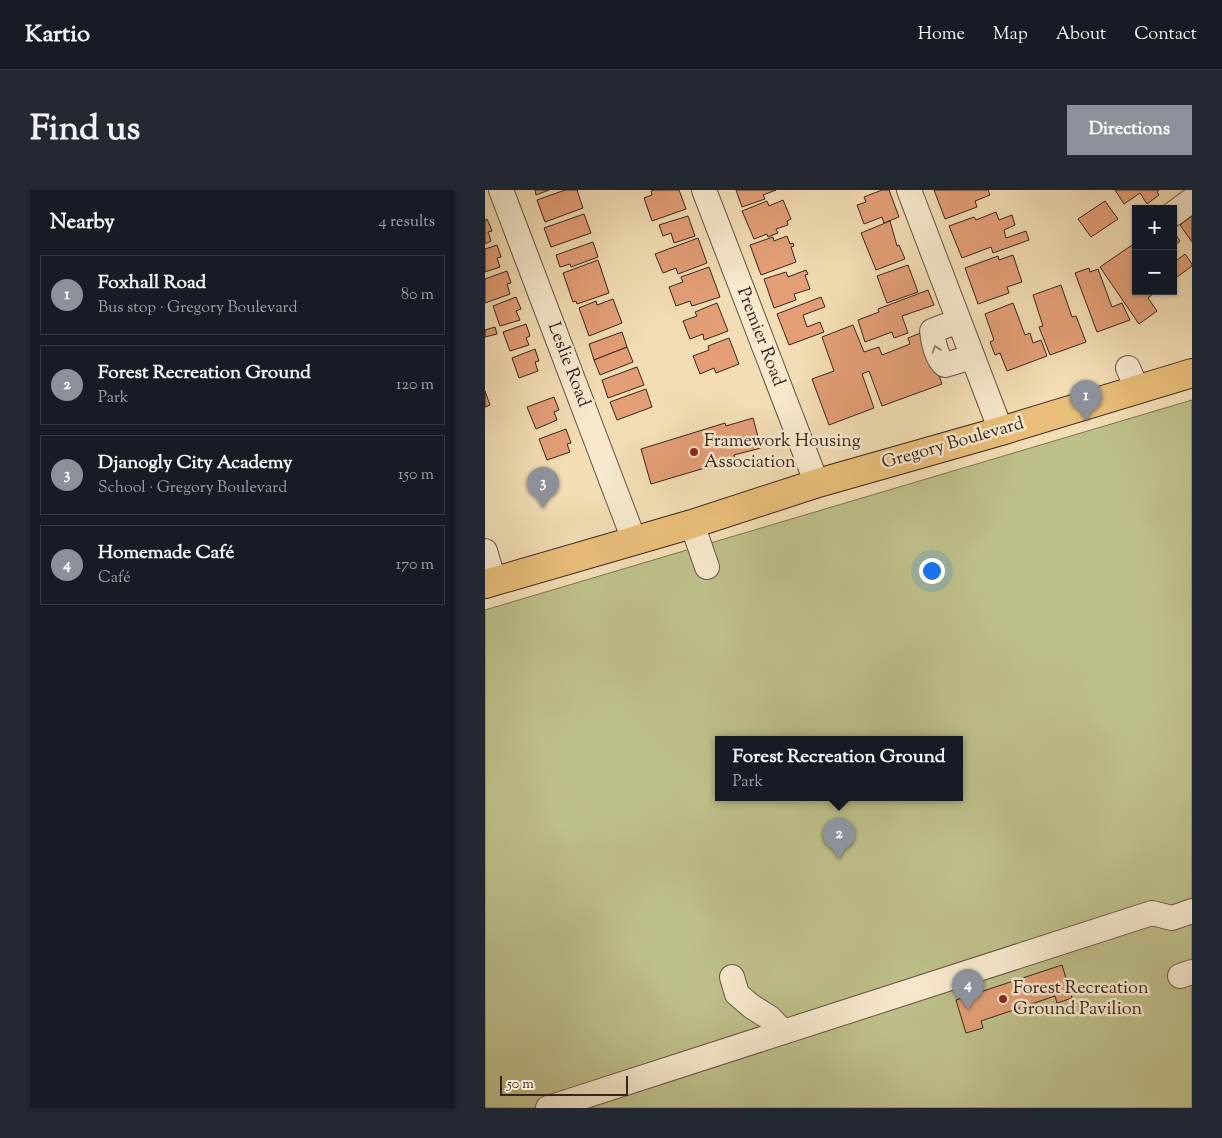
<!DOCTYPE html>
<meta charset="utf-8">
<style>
body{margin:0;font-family:"Sorts Mill Goudy",serif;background:#242831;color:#f1f3f6}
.controls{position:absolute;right:15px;top:15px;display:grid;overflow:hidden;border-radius:0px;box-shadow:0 1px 4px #0004}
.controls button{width:45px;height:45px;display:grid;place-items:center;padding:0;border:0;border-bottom:1px solid #363941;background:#171b24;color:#f1f3f6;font:25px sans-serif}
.scale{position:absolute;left:15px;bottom:12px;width:128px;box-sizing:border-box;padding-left:5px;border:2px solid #37241c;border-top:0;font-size:14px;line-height:18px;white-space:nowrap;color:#37241c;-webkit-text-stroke:4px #f7e9ce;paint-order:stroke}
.you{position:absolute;left:446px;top:380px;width:18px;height:18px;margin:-12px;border:4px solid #fff;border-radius:50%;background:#1a73e8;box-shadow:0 0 0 8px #1a73e833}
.badge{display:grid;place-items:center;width:32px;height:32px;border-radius:50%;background:#8c9099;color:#fff;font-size:16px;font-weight:700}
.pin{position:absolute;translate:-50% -41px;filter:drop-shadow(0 1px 2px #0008)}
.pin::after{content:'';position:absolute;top:26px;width:18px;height:15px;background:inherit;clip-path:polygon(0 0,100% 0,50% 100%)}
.popup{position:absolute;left:230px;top:546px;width:248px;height:65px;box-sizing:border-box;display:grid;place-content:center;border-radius:0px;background:#171b24;filter:drop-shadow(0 1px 4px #0005);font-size:16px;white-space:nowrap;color:#9ea1a6}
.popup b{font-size:19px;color:#f1f3f6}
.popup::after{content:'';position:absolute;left:50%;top:100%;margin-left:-10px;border:10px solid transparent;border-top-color:#171b24}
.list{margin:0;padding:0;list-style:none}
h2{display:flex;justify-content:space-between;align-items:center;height:65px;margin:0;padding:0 20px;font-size:21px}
h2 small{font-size:16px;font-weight:400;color:#9ea1a6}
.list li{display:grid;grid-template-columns:32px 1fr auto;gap:15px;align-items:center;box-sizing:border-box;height:80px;margin:0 10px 10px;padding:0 10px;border:1px solid #363941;border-radius:0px}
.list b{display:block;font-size:19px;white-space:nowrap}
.list p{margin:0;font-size:16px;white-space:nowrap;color:#9ea1a6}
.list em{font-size:16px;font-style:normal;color:#9ea1a6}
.map{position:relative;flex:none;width:707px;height:918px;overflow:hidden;border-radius:0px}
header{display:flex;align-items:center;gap:30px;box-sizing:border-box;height:70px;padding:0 25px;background:#171b24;border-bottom:1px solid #363941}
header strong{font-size:24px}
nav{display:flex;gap:28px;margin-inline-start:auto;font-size:18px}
.intro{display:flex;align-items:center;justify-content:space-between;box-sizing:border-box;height:120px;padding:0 30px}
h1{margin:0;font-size:35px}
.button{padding:12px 22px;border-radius:0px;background:#8c9099;color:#fff;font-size:18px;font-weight:700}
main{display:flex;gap:30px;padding:0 30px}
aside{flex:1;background:#171b24;border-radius:0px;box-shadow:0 1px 4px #0004}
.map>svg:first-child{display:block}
.green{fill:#bec08a;stroke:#7a7253;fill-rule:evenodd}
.building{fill:#e49f77;stroke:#37241c}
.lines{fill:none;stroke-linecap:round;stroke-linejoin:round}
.minor-casing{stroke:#665242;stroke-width:26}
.major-casing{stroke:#37241c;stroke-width:30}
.minor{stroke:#f7e9ce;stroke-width:24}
.major{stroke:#e9be7a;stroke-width:28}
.oneway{stroke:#978675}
.poi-dot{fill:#8f2418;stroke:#f7e9ce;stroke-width:2}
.labels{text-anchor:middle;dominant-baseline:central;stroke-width:5;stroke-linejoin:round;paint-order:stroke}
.street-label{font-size:18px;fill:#37241c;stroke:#f7e9ce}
.poi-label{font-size:18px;fill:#37241c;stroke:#f7e9ce;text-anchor:start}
</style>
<header>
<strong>Kartio</strong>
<nav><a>Home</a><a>Map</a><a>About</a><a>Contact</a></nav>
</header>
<div class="intro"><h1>Find us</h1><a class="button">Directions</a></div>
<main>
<aside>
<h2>Nearby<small>4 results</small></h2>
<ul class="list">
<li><span class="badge">1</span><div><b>Foxhall Road</b><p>Bus stop · Gregory Boulevard</p></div><em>80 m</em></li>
<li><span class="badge">2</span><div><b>Forest Recreation Ground</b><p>Park</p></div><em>120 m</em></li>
<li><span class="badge">3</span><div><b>Djanogly City Academy</b><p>School · Gregory Boulevard</p></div><em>150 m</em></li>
<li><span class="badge">4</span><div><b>Homemade Café</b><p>Café</p></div><em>170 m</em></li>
</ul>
</aside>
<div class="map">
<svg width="707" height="918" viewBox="0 0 707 918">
<rect width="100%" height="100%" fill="#f2ddb4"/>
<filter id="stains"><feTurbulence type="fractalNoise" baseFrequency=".004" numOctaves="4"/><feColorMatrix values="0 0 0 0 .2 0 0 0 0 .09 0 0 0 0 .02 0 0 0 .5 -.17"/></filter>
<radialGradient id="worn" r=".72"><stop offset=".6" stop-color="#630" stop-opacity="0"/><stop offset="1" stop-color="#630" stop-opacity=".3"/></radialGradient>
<path class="green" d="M 707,210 L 707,918 L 0,918 L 0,420 ZM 234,550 L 474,550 L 474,608 L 234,608 Z"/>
<g class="building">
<polygon points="50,0 64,0 51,5"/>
<polygon points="80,0 92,0 98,18 60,32 52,10"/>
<polygon points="169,0 194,0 201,19 167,31 159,8 167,5 166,1"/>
<polygon points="251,0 291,0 278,5 280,9 257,17"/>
<polygon points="397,0 404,0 414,27 399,33 397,27 379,34 372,15 381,12 379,7"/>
<polygon points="449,0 503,0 505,5 490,11 492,17 460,29"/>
<polygon points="630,0 674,0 672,2 674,5 662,14 655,3 639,14"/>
<polygon points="298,10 306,29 302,31 303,35 291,39 293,43 283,47 282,44 269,49 257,21 282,11 284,16"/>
<polygon points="620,11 633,29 606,47 593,29"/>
<polygon points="511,22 514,30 527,25 530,35 519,40 521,48 541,41 544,50 508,63 506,57 477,68 464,36 489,27 491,30"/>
<polygon points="99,24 106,43 66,57 59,38"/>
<polygon points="203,26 210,46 189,53 186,43 178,46 174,35"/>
<polygon points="707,26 707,52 695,35"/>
<polygon points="2,29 7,41 3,42 6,51 0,54 0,30"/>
<polygon points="405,31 412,56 414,55 420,69 391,80 376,43"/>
<polygon points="688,41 695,51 688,56"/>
<polygon points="302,46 305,54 308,53 309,56 306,57 311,72 276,85 265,55 288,47 289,51"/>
<polygon points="213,48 222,73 193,84 191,78 178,83 170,64"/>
<polygon points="108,52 113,67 86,77 85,74 75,77 71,65"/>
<polygon points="650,53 651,101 672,101 663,108 672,121 654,134 615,77"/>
<polygon points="12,55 16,67 12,68 15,77 0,82 0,59"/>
<polygon points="700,64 707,74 707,76 688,90 688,73"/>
<polygon points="528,65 537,92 522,97 524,103 493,114 480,78 513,66 514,70"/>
<polygon points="113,70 124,103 92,114 91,111 88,112 78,83"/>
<polygon points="423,75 433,102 402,113 392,86"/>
<polygon points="224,77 235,107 207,116 205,111 191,116 184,97 198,92 196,87"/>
<polygon points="604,78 605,82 613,79 627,117 637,113 645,130 612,142 590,83"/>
<polygon points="321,80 323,84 320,85 325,99 309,104 311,110 289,118 279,89 301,82 303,87"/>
<polygon points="22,81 26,93 22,94 25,104 0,113 0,89"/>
<polygon points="576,95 587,127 591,126 601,152 565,165 554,137 558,136 548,105"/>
<polygon points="443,100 449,115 417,126 423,143 409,148 407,142 380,152 373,130 394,122 393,119"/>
<polygon points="31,107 36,119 31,121 35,130 15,136 8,116"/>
<polygon points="336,107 340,117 318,125 322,137 335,132 339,142 304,155 292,124"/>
<polygon points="128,109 137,133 104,146 94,118 111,111 112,115"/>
<polygon points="232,113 243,141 219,150 218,144 205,149 198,131 212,126 210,122"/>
<polygon points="528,113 540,145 545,143 548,153 556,150 562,166 522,181 515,163 510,165 505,152 509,150 500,124"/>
<polygon points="41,134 45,146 41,148 44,155 25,161 18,142"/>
<polygon points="368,135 379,162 394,157 397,165 425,154 423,148 438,142 457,194 397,216 384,181 377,184 389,218 344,235 327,189 349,181 337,147"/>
<polygon points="10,137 12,144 0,147 0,140"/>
<polygon points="137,142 142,157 109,170 104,154"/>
<polygon points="244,148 254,174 231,183 229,178 215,184 208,166 224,160 223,156"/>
<polygon points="142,157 148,172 115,185 109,170"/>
<polygon points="50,159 54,171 50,172 53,181 34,188 27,168"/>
<polygon points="152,177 159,195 123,208 117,190"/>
<polygon points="161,199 167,217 132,230 125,212"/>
<polygon points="0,201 5,215 0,217"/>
<polygon points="69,207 74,220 69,222 72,230 51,239 42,217"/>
<polygon points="268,228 276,258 249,265 250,269 166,294 156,259 240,233 241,236"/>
<polygon points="81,239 86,253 82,254 85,262 62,270 54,249"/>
<polygon points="577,775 587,808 572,813 570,806 496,831 498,838 481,843 471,810"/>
</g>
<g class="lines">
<g class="minor-casing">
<g id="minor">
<polyline points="16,0 149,350"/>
<polyline points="219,0 327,281 333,293"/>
<polyline points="424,0 516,241"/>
<polyline points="688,24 707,10"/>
<path d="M 473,131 L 447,141 C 448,152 452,169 460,175 L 487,167"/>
<polyline points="643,178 652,199"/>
<polyline points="207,334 222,377"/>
<polyline points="0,361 9,391"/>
<polyline points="695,786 707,782"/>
<polyline points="247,787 252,804 266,816 285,828 298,842"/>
<polyline points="63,918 667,723 687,728 707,721"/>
</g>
</g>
<g class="major-casing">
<polyline id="major" points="0,394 207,334 333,293 516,241 707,183"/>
</g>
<use href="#minor" class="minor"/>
<use href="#major" class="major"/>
</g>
<defs><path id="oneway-chevron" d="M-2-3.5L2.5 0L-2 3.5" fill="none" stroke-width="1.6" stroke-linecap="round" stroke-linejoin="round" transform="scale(1.25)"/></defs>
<use class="oneway" href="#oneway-chevron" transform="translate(451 159) rotate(-109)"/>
<g class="poi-dot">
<circle cx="209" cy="262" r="5"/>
<circle cx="518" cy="809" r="5"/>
</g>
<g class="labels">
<g class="street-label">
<text transform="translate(275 147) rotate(69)">Premier Road</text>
<text transform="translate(83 175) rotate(69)">Leslie Road</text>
<text transform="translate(468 254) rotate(-16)">Gregory Boulevard</text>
</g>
<g class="poi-label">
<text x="219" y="252">Framework Housing<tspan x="219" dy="21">Association</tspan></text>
<text x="528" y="799">Forest Recreation<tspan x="528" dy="21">Ground Pavilion</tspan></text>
</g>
</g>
<rect width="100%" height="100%" filter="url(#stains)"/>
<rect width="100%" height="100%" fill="url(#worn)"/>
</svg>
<div class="controls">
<button>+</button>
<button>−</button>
</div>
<div class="scale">50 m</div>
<div class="you"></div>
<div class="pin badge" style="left:601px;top:231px">1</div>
<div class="pin badge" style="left:354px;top:669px">2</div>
<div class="popup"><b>Forest Recreation Ground</b>Park</div>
<div class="pin badge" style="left:58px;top:318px">3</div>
<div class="pin badge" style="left:483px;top:820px">4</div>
</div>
</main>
